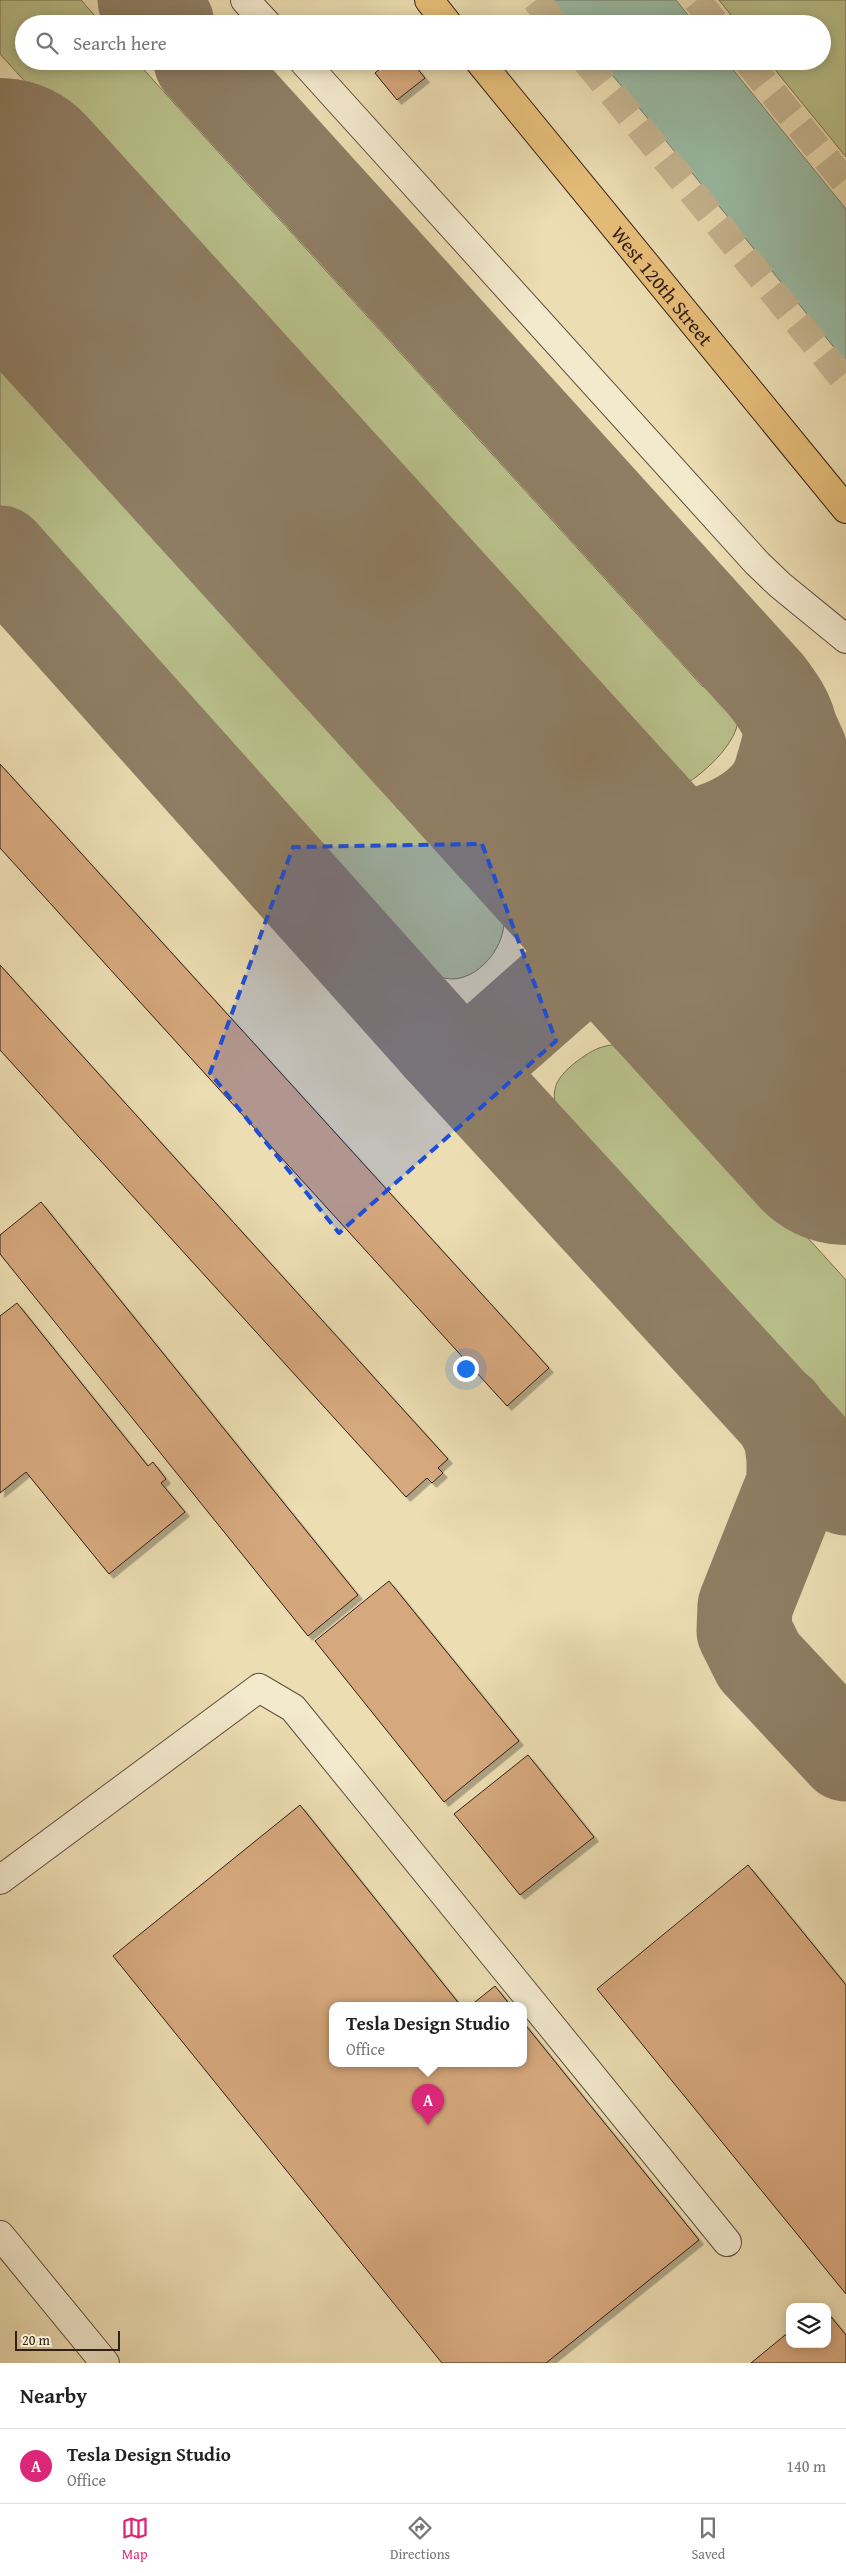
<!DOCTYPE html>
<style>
body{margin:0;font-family:"Gentium Book Plus",serif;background:#f2f2f2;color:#222}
.controls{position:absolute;right:15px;bottom:15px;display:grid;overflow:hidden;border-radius:10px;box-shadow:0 2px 12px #0003}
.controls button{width:45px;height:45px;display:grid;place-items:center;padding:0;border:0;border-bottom:1px solid #e0e0e0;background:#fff;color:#222;font:25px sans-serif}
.scale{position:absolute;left:15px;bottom:12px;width:105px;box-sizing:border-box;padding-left:5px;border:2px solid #321f15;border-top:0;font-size:14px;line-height:18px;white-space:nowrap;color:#321f15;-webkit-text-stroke:4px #f3e9cd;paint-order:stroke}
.you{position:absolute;left:465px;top:1368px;width:18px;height:18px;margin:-12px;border:4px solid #fff;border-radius:50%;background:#1a73e8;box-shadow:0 0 0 8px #1a73e833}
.badge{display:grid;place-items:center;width:32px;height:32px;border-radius:50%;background:#db2777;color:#fff;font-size:16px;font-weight:700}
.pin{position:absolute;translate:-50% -41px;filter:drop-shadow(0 1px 2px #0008)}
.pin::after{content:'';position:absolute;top:26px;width:18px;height:15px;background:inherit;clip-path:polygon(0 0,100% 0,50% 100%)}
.popup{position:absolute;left:329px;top:2002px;width:198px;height:65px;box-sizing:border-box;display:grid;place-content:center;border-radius:10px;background:#fff;filter:drop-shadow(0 1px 4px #0005);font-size:16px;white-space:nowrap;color:#767676}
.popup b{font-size:19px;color:#222}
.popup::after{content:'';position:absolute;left:50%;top:100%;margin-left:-10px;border:10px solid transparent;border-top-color:#fff}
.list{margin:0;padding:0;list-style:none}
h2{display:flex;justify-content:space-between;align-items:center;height:65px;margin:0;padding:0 20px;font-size:21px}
h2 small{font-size:16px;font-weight:400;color:#767676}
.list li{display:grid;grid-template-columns:32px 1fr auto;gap:15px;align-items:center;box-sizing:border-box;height:75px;padding:0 20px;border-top:1px solid #e0e0e0}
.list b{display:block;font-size:19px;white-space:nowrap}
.list p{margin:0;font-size:16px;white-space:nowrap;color:#767676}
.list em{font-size:16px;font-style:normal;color:#767676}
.icon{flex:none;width:28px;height:28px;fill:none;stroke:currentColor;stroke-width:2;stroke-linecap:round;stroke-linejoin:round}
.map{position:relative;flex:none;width:846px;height:2363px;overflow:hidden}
.search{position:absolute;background:#fff;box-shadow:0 2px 12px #0003;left:15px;right:15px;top:15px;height:55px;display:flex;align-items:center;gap:12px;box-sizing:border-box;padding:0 18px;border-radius:28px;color:#767676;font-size:19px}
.sheet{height:140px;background:#fff}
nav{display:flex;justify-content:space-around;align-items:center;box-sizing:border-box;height:70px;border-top:1px solid #e0e0e0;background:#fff;font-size:14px;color:#767676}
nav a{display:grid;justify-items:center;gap:2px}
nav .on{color:#db2777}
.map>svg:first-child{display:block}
.green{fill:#b9c08b;stroke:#767050}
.water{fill:#9abda7;stroke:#707e6d}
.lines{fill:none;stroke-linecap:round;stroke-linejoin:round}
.taxiway{stroke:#8f7e64;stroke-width:95}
.runway{stroke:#8f7e64;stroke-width:236}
.building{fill:#d6a87d;stroke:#321f15;filter:url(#shadow)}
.minor-tunnel{stroke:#c7b793;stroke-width:28;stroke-dasharray:28 14;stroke-linecap:butt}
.minor-casing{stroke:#604e3c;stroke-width:30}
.major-casing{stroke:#321f15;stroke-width:30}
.minor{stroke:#f3e9cd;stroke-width:28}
.major{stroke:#e6be79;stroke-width:28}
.marked{fill:#1d4ed8;fill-opacity:0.2;stroke:#1d4ed8;stroke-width:4;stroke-dasharray:10 6;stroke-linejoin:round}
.labels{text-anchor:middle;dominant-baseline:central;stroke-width:4;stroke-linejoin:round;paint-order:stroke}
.street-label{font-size:20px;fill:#321f15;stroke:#f3e9cd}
</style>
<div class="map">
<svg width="846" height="2363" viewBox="0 0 846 2363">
<defs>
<filter id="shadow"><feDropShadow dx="4.5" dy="4.5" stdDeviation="0" flood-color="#0004"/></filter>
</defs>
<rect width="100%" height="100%" fill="#ecddb2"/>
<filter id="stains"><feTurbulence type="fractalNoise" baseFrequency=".004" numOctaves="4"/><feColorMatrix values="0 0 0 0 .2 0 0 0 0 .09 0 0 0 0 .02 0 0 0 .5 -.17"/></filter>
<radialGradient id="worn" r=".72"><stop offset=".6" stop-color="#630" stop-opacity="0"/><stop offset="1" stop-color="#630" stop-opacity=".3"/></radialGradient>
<g class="green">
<path d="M 0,0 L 81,0 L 102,24 L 24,24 L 24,61 L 136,61 L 703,687 L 714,679 C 722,689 733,698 737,710 C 746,736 704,774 684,785 C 673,791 662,791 650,792 L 620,765 L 634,753 L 0,54 Z"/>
<polygon points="719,0 846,0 846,157 768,61 822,61 822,24 738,24"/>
<path d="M 0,349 L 481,878 C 488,887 499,898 502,909 C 512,938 483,978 453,979 C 437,979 424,970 413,959 L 0,506 Z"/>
<path d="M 611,1045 C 628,1046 636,1050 648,1062 L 846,1280 L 846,1439 L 559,1117 C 549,1090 555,1079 576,1062 C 588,1053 597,1047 611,1045 Z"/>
</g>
<g class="water">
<polygon points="551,0 676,0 695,24 570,24"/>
<polygon points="601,61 726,61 846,209 846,362"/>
</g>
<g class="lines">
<g class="taxiway">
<polyline points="145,0 167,24"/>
<path d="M 201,61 L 767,686 C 776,698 788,714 790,730 C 791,740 787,753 784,763 C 782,769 781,776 778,781 C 760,821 694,842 653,842 C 618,842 583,826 555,807 L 599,871 L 606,917 L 601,941 L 586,962 L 483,1053 C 468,1055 455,1052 441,1046"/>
<polyline points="0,553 441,1046 846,1488"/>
<polyline points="790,729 800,751 805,774 803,857 800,879 802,935 807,985 816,1033 846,1107"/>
<path d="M 586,962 C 635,933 661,947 706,973"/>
<polyline points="779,1413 791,1436 794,1458 794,1483 745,1606 744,1631 759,1661 846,1754"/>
</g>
<polyline class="runway" points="0,196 846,1127"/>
</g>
<g class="building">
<polygon points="389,61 411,61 425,78 397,100 375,73"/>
<polygon points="0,764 549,1368 507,1406 0,848"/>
<polygon points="0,965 448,1459 438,1468 443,1473 432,1483 427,1478 406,1497 0,1050"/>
<polygon points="41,1202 358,1595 308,1636 0,1254 0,1235"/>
<polygon points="17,1303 148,1466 153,1462 166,1479 161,1483 185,1512 109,1574 26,1472 0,1493 0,1316"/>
<polygon points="389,1581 519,1741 444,1802 315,1641"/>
<polygon points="528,1755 594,1837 520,1895 454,1814"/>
<polygon points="300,1805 461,2006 333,2006 333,2064 523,2064 523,2022 699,2240 546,2363 442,2363 113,1956"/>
<polygon points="748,1865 846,1985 846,2294 597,1989"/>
<polygon points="495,1986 511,2006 470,2006"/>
<polygon points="827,2312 846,2335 846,2363 751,2363 790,2331 790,2344 827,2344"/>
</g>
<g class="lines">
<g class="minor-tunnel">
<polyline points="536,0 555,24"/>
<polyline points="697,0 716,24"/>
<polyline points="586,61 846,382"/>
<polyline points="747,61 846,183"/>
</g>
<g class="minor-casing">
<g id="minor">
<polyline points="245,0 267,24"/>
<polyline points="303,61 757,563 780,585 846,639"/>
<polyline points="0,1880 259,1688 293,1708 727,2242"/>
<polyline points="0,2235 105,2363"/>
</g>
</g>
<g class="major-casing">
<g id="major">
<polyline points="429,0 448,24"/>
<path id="s1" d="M 479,61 L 846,509"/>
</g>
</g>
<use href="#minor" class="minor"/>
<use href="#major" class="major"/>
</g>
<path class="marked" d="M 482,844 L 556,1041 L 339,1233 L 210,1073 L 293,847 Z"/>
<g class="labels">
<g class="street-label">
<text stroke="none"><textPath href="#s1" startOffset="290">West 120th Street</textPath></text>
</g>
</g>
<rect width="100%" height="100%" filter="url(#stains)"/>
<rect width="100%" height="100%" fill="url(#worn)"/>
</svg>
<div class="controls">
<button><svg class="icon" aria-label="layers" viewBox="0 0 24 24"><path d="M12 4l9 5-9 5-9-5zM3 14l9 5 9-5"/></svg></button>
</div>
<div class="scale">20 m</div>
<div class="you"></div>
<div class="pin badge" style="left:428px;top:2125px">A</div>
<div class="popup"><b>Tesla Design Studio</b>Office</div>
<div class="search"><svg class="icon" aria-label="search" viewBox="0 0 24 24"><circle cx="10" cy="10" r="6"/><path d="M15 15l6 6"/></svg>Search here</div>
</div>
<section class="sheet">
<h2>Nearby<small></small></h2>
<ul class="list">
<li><span class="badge">A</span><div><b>Tesla Design Studio</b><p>Office</p></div><em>140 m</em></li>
</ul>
</section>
<nav>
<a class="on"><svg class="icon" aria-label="map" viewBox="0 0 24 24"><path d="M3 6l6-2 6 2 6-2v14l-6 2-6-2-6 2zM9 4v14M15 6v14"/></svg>Map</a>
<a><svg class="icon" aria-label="directions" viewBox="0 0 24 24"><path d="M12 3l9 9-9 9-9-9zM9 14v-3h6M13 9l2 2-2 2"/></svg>Directions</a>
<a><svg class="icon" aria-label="saved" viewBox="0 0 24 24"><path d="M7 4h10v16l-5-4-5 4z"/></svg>Saved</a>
</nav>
